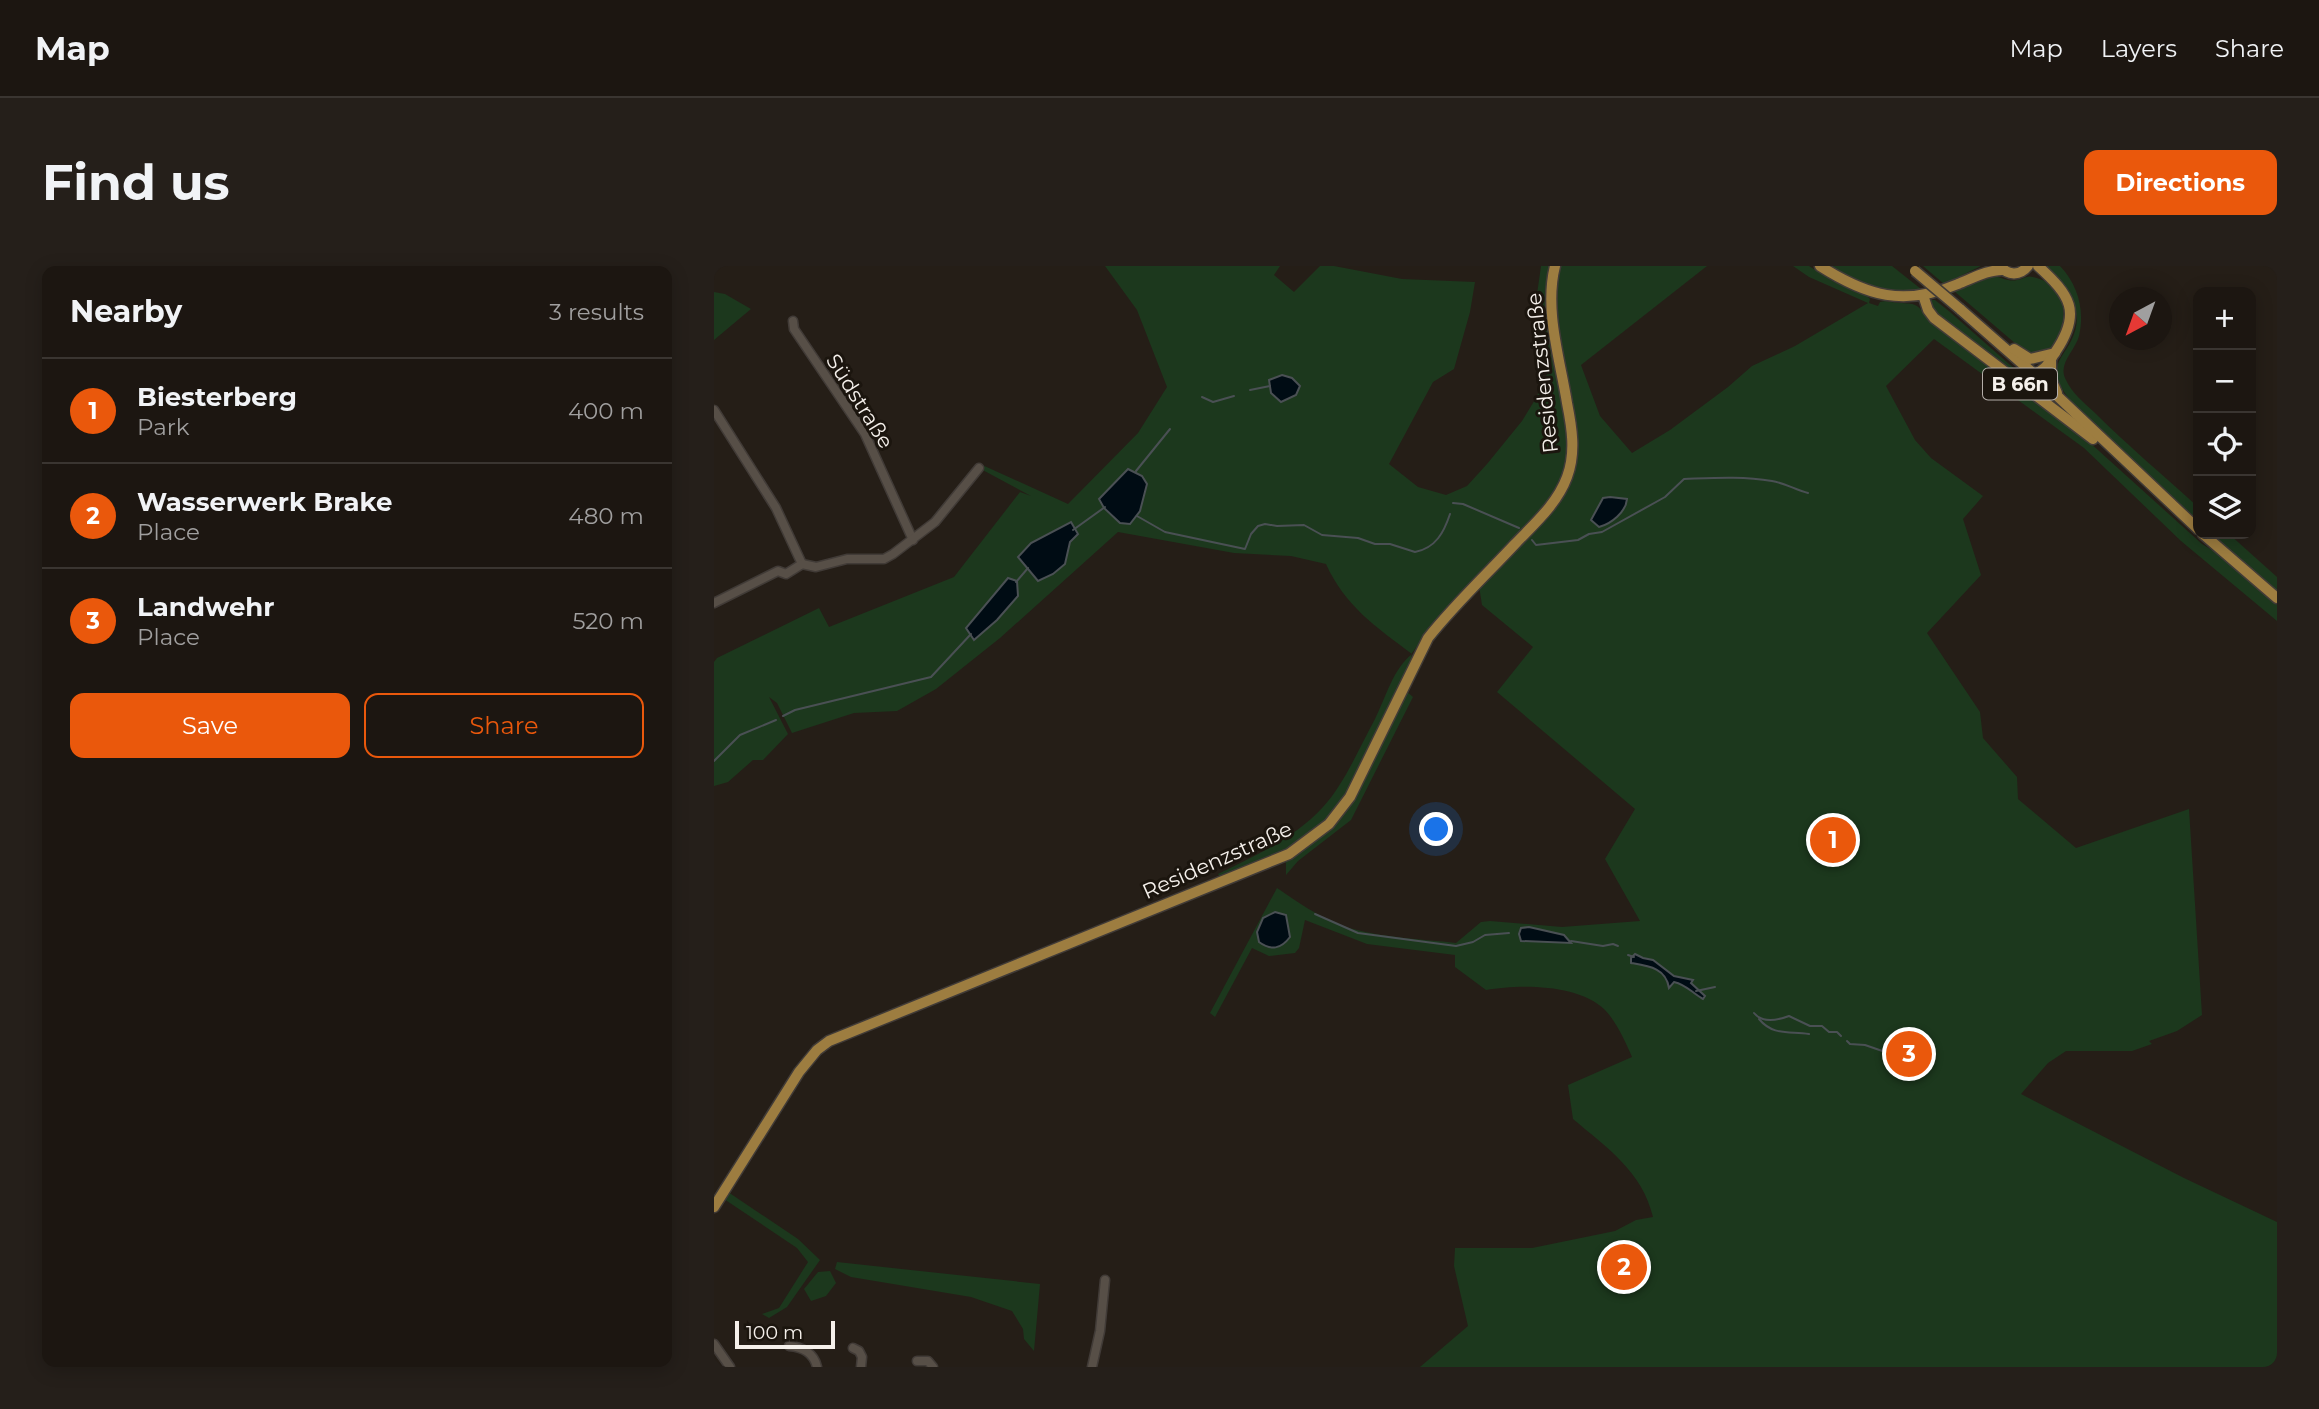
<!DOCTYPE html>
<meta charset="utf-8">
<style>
body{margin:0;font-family:Montserrat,sans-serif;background:#251f1a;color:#f1f3f6}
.controls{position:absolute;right:21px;top:21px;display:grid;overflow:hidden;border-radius:14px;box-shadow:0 4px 18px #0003}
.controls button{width:63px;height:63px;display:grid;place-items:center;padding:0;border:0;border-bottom:2px solid #3a3531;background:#1c1611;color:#f1f3f6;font:35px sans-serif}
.compass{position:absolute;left:1395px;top:21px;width:63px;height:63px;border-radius:50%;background:#1c1611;box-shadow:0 4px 18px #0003;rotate:221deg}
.scale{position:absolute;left:21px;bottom:18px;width:100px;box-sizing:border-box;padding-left:7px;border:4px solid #f5f0eb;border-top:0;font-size:19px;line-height:24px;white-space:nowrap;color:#f5f0eb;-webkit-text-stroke:5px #1b150e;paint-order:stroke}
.you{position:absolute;left:723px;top:564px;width:24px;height:24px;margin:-18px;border:5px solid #fff;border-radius:50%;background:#1a73e8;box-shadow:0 0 0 10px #1a73e833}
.badge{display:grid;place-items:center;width:46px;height:46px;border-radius:50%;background:#ea580c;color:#fff;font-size:23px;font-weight:700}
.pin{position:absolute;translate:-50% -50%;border:4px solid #fff;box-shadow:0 2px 7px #0006}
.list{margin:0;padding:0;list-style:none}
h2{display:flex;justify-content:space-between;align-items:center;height:91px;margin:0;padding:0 28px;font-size:30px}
h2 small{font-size:23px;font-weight:400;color:#a09f9f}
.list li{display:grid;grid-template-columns:46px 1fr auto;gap:21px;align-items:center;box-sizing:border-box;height:105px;padding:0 28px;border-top:2px solid #3a3531}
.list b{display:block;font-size:26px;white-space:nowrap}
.list p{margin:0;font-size:23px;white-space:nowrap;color:#a09f9f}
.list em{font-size:23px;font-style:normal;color:#a09f9f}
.actions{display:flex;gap:14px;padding:21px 28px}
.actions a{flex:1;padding:16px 0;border:2px solid #ea580c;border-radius:14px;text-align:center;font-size:24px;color:#ea580c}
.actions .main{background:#ea580c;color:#fff}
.icon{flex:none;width:38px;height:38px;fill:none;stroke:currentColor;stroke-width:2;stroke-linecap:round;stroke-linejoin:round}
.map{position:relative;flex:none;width:1563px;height:1101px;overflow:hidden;border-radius:14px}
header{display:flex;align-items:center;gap:42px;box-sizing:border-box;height:98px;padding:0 35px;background:#1c1611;border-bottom:2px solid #3a3531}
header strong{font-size:33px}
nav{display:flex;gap:38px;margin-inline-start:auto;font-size:24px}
.intro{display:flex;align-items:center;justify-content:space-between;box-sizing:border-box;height:168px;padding:0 42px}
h1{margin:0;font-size:49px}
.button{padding:18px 32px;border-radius:14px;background:#ea580c;color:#fff;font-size:24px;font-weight:700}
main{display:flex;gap:42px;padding:0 42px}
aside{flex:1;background:#1c1611;border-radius:14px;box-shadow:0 4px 18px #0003}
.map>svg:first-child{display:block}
.green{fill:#1c381d;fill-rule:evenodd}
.water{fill:#000c14;stroke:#4a5054;stroke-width:2}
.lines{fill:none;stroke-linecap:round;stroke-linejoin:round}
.stream{stroke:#4a5054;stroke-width:2}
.minor-casing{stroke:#413b37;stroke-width:11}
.major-casing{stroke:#413b37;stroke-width:13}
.minor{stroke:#574f47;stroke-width:8}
.major{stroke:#9d7d40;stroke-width:10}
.major-bridge-casing{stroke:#413b37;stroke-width:13;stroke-linecap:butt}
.major-bridge{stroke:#9d7d40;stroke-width:10}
.labels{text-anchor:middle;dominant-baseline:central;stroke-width:6;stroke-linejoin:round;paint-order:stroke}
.shield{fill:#1b150e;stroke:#b4aea9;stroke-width:2}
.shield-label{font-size:19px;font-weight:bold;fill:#f5f0eb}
.street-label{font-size:21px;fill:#f5f0eb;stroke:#1b150e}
</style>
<header>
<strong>Map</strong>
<nav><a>Map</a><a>Layers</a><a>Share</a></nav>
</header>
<div class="intro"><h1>Find us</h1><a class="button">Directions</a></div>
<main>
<aside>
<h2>Nearby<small>3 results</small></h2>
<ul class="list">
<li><span class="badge">1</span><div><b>Biesterberg</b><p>Park</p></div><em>400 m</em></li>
<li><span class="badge">2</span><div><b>Wasserwerk Brake</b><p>Place</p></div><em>480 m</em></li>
<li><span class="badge">3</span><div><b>Landwehr</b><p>Place</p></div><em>520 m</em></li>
</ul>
<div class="actions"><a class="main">Save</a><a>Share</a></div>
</aside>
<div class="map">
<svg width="1563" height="1101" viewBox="0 0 1563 1101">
<rect width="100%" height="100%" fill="#251e17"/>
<g class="green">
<path d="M 391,0 L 566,0 L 560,9 L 580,26 L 606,0 L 620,0 L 688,13 L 761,16 L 756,46 L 740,103 L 719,116 L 675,198 L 704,221 L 732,229 L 753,220 L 773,198 L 808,155 L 822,132 L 833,108 L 822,35 L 827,0 L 993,0 L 867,99 L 886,150 L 918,187 L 956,164 L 1014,121 L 1038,100 L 1081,80 L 1154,37 L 1095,11 L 1079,0 L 1095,0 L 1119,15 L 1153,30 L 1156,33 L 1155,37 L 1164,40 L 1166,36 L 1171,35 C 1205,41 1197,30 1220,59 L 1364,166 L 1488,278 L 1503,287 L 1563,339 L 1563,355 L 1467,275 L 1370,182 L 1220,73 L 1172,120 L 1201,174 L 1217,192 L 1269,230 L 1249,253 L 1267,309 L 1213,367 L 1266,446 L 1269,472 L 1303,511 L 1304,533 L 1362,582 L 1475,543 L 1488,749 L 1463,765 L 1435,775 L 1438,778 L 1418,785 L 1352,785 L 1334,797 L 1307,828 L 1470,912 L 1563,956 L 1563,1101 L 706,1101 L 754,1060 L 740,1000 L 741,982 L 818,982 L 901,965 L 922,954 L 939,951 C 928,905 893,882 859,853 L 854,819 L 918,791 C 912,777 902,755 891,744 C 865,718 806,718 772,724 L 741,701 L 741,689 L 653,678 L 591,654 L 585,682 L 581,687 L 555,690 L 538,682 L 501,751 L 496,747 L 563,622 C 585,637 612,656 639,663 C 672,672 708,673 742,677 L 767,656 L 776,655 L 848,661 L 926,655 L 891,593 L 921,543 L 783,426 L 819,381 L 768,339 L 765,320 L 759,316 L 726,350 L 698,387 L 691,424 L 699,431 L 637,554 L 584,595 L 572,609 L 572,597 L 566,587 L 506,611 L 504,608 C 540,590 581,572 609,541 C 631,517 645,482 661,453 C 672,431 679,403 698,388 C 662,361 631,340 612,298 L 577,290 L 520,287 L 404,266 L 286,372 L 222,423 L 183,445 L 140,447 L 78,467 L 63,437 L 55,431 L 74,468 L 49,494 L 39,494 L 14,516 L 0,520 L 0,396 L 3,392 L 105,342 L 115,361 L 240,311 L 306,226 L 317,230 L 265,202 L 236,234 L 266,198 L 354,238 L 424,167 L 453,121 L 423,44 ZM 357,256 L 360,263 L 351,288 L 351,298 L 339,308 L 317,277 Z"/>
<path d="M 1118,0 L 1178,0 L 1207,23 C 1169,28 1150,21 1118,0 Z"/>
<polygon points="1209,0 1267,0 1230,18"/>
<path d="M 1332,0 L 1346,0 C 1364,19 1371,44 1365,70 C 1361,85 1343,98 1352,114 C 1358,127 1370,137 1380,146 C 1413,179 1449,209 1484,241 L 1484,255 C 1455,228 1426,201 1397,174 C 1379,158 1357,140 1346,119 C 1336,100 1349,91 1357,75 C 1373,45 1353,19 1332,0 Z"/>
<path d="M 1281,10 C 1289,12 1295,16 1303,14 C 1309,13 1313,9 1319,11 C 1357,19 1357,63 1333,86 L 1317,88 L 1309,84 L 1240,25 Z"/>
<polygon points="0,26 11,28 37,43 0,74"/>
<polygon points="1217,34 1221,34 1236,46 1353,149 1231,55 1222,47 1216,36"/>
<polygon points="1498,268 1515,268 1563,311 1563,325"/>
<polygon points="14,926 84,973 106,994 73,1041 55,1052 48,1048 65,1042 94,996 83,982 10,933"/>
<polygon points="123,996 326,1018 320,1085 310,1073 309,1063 298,1045 257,1031 137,1011 121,1003"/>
<polygon points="116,1005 122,1017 112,1030 97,1035 90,1023 104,1006"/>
</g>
<g class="water">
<polygon points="568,109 578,112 586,120 582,129 567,136 557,127 555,114"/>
<polygon points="414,203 428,210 433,218 426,245 416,258 406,257 390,242 385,233"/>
<path d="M 896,231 L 913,233 C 912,246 897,258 885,261 L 877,254 L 889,232 Z"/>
<polygon points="357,256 364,268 356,276 351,298 339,308 324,315 304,291 317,277"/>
<polygon points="294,312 303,315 304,330 283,354 260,374 252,362"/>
<path d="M 561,646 L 572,649 L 576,671 C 567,683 557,685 545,676 L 543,666 L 549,652 Z"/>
<polygon points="815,661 850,669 857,677 807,675 805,668 807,662"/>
<path d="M 921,688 L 929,692 L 939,694 L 960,710 L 979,714 L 977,717 L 991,730 L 989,733 C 978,727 973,719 960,716 L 955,722 C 952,702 935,700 917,697 L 917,692 Z"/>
</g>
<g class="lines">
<g class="stream">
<polyline points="536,124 556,120"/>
<polyline points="488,131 499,136 520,130"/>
<polyline points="422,205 456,163"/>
<polyline points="739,237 749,238 805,262"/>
<path d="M 423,250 L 451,266 L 531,283 L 537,268 L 544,260 L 551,258 L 563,260 L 590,259 L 608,269 L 644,272 L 661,278 L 676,278 L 701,286 C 722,282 730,266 736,248"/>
<polyline points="359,264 391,241"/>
<path d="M 818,274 L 822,279 L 864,274 L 875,268 L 888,266 L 951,231 L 970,213 C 999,212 1028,210 1058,215 C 1071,217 1082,224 1094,227"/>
<polyline points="302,316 314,302"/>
<polyline points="69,450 81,444 217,411 257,368"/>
<polyline points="0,495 26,469 62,454"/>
<polyline points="601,648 644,667 742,680 759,676 771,669 795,667"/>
<polyline points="857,675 889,680 899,678 904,680"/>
<polyline points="914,689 920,691"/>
<polyline points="982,725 1001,721"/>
<path d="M 1040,747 C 1048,757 1064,754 1075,750 L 1096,760 L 1108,760 L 1115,766 L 1123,766 L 1127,770"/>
<path d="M 1045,753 C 1059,770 1075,765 1095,768"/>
<polyline points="1133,775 1136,778 1151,779 1203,797"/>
</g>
<g class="minor-casing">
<g id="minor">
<polyline points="79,55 80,63 151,168 199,274"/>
<polyline points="0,144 62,242 88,298"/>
<polyline points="0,337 64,305 72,308 88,298 102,301 133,293 170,293 179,288 221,256 265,202"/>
<polyline points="0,1078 16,1101"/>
<path d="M 75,1080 C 88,1081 100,1087 103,1101"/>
<polyline points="139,1082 145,1085 148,1091 147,1101"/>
<polyline points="203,1095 214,1095 219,1101"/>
<polyline points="378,1101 386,1065 391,1014"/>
</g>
</g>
<g class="major-casing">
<g id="major">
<path d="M 1106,0 C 1153,30 1190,41 1244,18 C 1257,13 1275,3 1290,4"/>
<path d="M 1286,0 C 1294,10 1306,10 1314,0"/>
<polyline points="1209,29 1214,44 1220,52 1379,173"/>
<polyline points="1246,43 1320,108 1484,263"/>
<polyline points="1300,83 1316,93 1341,87"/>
<polyline points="1337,94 1337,113 1343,127"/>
<path d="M 1320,108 C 1333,104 1335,95 1342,85 C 1368,46 1356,29 1324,0"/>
<polyline points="1489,268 1563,332"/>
<path d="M 0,941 L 85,806 L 103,784 L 115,775 L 575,588 L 615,558 L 636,531 L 714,372 C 741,338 772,309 801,278 C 821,257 843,238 853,211 C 862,187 858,162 853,137 C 846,93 830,44 841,0"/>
</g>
</g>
<use href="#minor" class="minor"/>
<use href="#major" class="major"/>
<g class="major-bridge-casing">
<polyline id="major-bridge" points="1201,5 1246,43"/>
</g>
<use href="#major-bridge" class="major-bridge"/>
</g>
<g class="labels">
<rect class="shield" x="1269" y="102.5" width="74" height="31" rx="5"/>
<g class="shield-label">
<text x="1306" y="118">B 66n</text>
</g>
<g class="street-label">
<text transform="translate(828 107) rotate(-96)">Residenzstraße</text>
<text transform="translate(146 135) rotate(58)">Südstraße</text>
<text transform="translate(503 594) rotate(-24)">Residenzstraße</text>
</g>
</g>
</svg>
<div class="controls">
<button>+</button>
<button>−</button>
<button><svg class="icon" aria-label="locate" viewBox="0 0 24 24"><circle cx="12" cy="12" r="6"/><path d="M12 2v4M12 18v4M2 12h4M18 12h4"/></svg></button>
<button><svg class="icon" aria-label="layers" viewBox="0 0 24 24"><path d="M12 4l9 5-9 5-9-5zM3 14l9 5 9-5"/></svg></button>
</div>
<svg class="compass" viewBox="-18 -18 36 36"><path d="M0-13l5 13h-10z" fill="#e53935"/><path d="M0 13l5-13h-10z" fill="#a09f9f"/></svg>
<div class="scale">100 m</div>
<div class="you"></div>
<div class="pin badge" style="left:1119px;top:574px">1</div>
<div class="pin badge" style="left:910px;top:1001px">2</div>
<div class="pin badge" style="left:1195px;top:788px">3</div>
</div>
</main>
